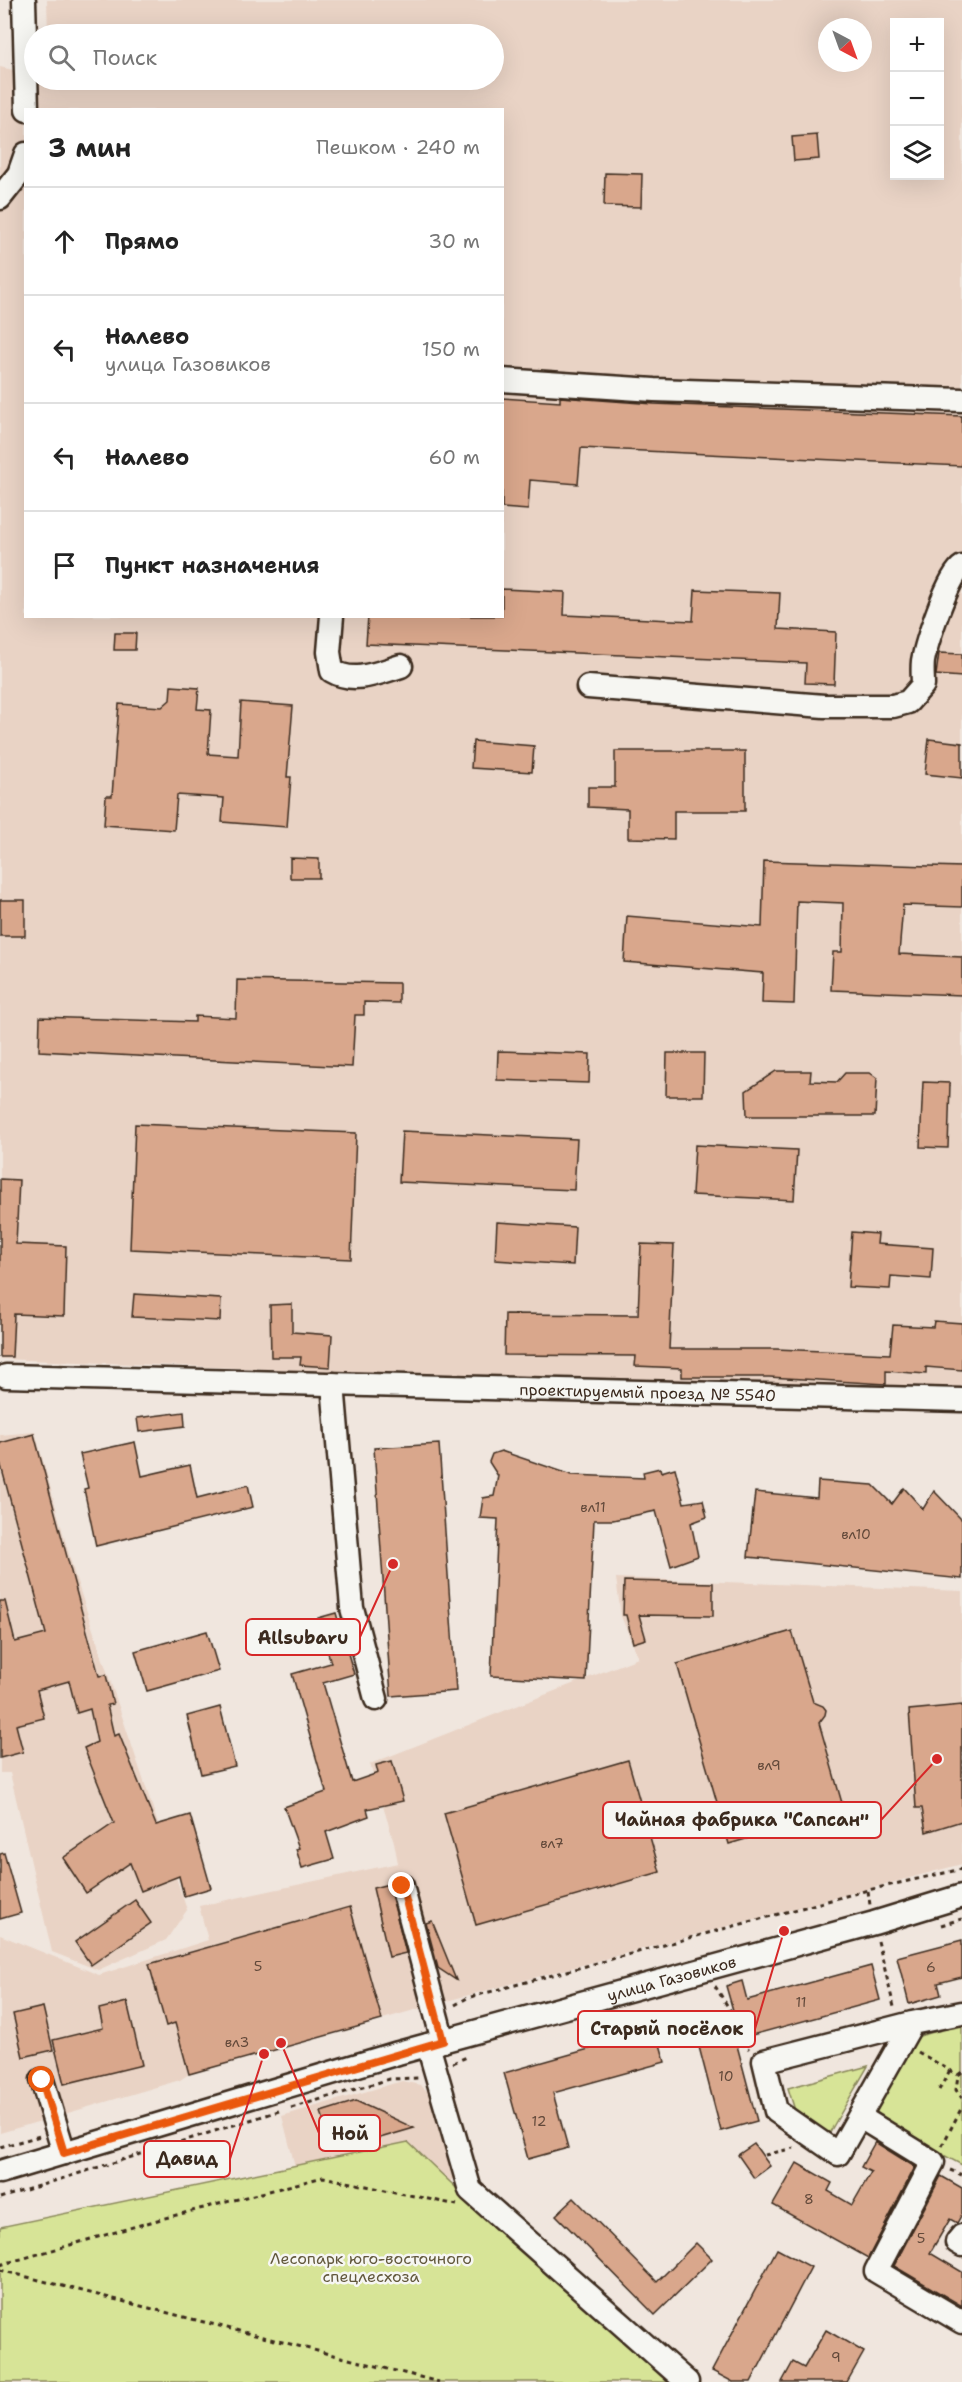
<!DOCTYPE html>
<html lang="ru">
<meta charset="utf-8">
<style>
body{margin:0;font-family:"Shantell Sans",sans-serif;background:#f6f6f6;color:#222}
.controls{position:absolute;right:18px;top:18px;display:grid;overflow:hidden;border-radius:0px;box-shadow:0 6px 24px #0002}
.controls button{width:54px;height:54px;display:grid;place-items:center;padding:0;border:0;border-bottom:2px solid #e0e0e0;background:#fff;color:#222;font:30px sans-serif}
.compass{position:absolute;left:818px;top:18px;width:54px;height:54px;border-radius:50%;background:#fff;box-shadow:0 6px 24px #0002;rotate:139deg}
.stop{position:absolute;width:18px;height:18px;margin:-14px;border:4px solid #ea580c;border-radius:50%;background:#fff}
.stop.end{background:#ea580c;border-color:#fff;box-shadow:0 2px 6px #0008}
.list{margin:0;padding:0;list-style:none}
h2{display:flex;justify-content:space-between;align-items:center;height:78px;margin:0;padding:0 24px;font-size:26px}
h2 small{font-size:20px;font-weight:400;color:#767676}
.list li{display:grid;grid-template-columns:39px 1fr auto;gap:18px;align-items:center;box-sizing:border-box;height:108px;padding:0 24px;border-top:2px solid #e0e0e0}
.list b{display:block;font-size:22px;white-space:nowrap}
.list p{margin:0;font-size:20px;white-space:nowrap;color:#767676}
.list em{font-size:20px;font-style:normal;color:#767676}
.icon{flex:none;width:33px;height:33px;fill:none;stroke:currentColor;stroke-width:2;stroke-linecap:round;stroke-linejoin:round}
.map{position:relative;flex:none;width:962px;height:2382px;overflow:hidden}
.search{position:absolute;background:#fff;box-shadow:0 6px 24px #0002;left:24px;top:24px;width:480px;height:66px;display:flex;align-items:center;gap:15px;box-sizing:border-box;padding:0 21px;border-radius:33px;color:#767676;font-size:22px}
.panel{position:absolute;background:#fff;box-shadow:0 6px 24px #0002;left:24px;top:108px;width:480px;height:510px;border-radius:0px}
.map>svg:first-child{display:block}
.built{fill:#e9d3c5;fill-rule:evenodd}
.green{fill:#d7e497;stroke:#89875a;stroke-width:1.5}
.building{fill:#d9a78c;stroke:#3b2a1e;stroke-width:1.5}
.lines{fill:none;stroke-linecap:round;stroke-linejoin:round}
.minor-casing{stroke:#3b2a1e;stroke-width:27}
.path{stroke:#3b2a1e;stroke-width:3;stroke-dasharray:4.5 4.5;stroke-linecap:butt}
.minor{stroke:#f6f6f2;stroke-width:22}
.route{stroke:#ea580c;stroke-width:8}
.labels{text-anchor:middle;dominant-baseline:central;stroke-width:5;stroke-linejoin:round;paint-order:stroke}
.number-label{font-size:14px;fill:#62493a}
.street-label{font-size:16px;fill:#3b2a1e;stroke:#f6f6f2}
.park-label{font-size:16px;fill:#62583c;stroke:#f6f6f2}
.leader{fill:none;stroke:#d62828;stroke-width:2}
.callout-dot{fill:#d62828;stroke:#f6f6f2;stroke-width:2}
.callout{fill:#f6f6f2;stroke:#d62828;stroke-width:2}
.callout-label{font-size:18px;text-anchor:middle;font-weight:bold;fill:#3b2a1e}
</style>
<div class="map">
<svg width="962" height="2382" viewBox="0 0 962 2382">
<rect width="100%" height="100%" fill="#f0e6de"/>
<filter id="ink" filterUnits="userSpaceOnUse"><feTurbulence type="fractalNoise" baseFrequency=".0167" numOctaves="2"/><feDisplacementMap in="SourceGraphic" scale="12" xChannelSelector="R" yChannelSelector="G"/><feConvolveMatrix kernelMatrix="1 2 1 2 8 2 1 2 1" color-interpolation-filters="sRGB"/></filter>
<g filter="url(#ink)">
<g class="built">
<path d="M 47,0 L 962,0 L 962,1388 L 344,1372 L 0,1359 L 0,67 L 34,75 L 34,80 L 494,80 L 494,34 L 48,34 ZM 894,22 L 940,22 L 940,176 L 894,176 ZM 827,27 L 863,27 L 863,63 L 827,63 ZM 26,110 L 502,110 L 502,616 L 26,616 Z"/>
<polygon points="35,1432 75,1576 187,1910 166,1940 98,1970 52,1952 10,1773 0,1773 0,1435"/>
<polygon points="616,1578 962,1591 962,1864 439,2003 189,2074 180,2080 0,2133 0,1935 99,1975 208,1940 199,1906 398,1863 394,1842 370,1764 638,1658 621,1616"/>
<polygon points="402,2081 420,2085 432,2095 459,2174 429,2199 298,2178 282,2116"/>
</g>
<g class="green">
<polygon points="962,2024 962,2165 871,2116 916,2037"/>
<polygon points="868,2066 827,2137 798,2120 788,2088"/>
<polygon points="408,2142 554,2281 669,2382 0,2382 0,2227"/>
</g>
<g class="building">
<polygon points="817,135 819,159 794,161 792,137"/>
<polygon points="605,173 642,174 641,207 604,206"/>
<polygon points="560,397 654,404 962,416 962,466 581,448 578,484 530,480 528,510 502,508 502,398 560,402"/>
<polygon points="502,589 565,592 564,615 693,621 695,590 780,593 778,629 836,632 834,684 805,683 806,663 366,644 368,616 502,616"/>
<polygon points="115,633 136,633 135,650 114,650"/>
<polygon points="939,653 962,654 962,677 936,675"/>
<polygon points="171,686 199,688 197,709 211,710 208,754 238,756 241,702 293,706 287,777 291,777 287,827 222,822 224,798 177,795 174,830 104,825 106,796 112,796 119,704 162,707 170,700"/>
<polygon points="929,739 962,743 962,778 925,774"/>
<polygon points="473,741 534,746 532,772 471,768"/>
<polygon points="615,751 745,751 745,811 674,811 674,839 628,838 628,809 588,807 588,787 615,787"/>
<polygon points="290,858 319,859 319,878 290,878"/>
<polygon points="764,861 962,867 962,907 903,905 899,954 962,957 962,995 831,990 833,952 842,952 843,903 797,901 794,1004 762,1003 763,973 624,962 627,916 762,927"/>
<rect x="0" y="900" width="25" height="36"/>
<polygon points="237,980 399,983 399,1003 364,1002 364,1015 355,1015 352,1067 39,1051 40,1017 195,1022 195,1016 236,1018"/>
<polygon points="498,1051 590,1054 589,1083 497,1080"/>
<polygon points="667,1053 704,1053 703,1096 666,1096"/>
<polygon points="776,1071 811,1071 810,1081 837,1082 845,1073 870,1073 877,1078 875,1116 747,1116 746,1091"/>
<polygon points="923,1082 950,1083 948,1148 920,1147"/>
<polygon points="135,1124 356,1133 351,1259 130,1249"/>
<polygon points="402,1131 577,1139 574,1190 399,1182"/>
<polygon points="695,1145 797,1150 794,1200 692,1195"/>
<polygon points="0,1179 19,1180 16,1244 66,1246 64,1316 14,1314 12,1357 0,1357"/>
<polygon points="497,1222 575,1227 573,1265 495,1260"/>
<polygon points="852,1232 878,1234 877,1244 933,1248 931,1279 891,1276 890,1289 848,1287"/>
<polygon points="641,1244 674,1245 669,1349 776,1349 890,1354 893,1325 933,1327 934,1321 962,1323 962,1370 926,1367 926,1374 886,1371 886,1384 769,1377 682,1377 682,1368 635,1366 636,1356 504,1355 505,1314 638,1315"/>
<polygon points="134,1294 221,1299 220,1321 132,1317"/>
<polygon points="292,1304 292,1332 332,1335 330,1367 300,1365 301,1357 271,1357 270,1305"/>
<polygon points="184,1412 185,1426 139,1432 137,1418"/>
<polygon points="34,1434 99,1676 106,1675 113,1704 107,1705 114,1736 119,1734 156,1825 190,1815 211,1888 184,1896 179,1876 141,1891 130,1863 86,1893 63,1858 114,1823 84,1748 97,1742 90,1709 77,1713 69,1681 37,1690 44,1718 16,1725 23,1752 0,1758 0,1601 5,1601 15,1642 46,1634 0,1462 0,1443"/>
<polygon points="135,1442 142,1476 190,1465 197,1498 248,1485 253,1507 96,1546 84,1489 88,1488 80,1454"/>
<polygon points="439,1444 456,1691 391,1696 374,1448"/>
<polygon points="501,1451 572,1475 644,1478 643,1472 660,1468 661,1472 675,1468 684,1503 703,1500 707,1517 691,1523 698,1556 671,1566 656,1511 613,1520 594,1520 586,1681 491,1676 498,1519 480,1518 483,1498 494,1496 498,1476 489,1462 492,1454"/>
<polygon points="818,1481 873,1485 892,1504 904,1488 923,1509 934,1491 962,1520 962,1579 748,1557 755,1492 817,1498"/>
<polygon points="624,1581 713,1583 713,1616 639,1615 646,1639 633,1643 626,1615 623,1615"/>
<polygon points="336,1613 354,1674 323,1683 352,1782 378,1773 376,1765 392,1761 403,1801 367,1809 369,1816 326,1832 334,1859 302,1868 296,1849 299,1848 284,1807 326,1792 292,1674 331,1663 318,1618"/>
<polygon points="207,1631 219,1671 147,1691 135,1651"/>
<polygon points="792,1631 813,1702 823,1706 826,1710 825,1715 819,1723 844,1810 729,1844 677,1664"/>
<polygon points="962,1705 962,1821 926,1832 922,1808 916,1808 909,1710"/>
<polygon points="220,1707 235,1766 201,1774 187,1716"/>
<polygon points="628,1760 660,1872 476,1925 444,1813"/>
<polygon points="4,1853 21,1913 0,1919 0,1854"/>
<polygon points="389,1884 406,1953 389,1957 373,1888"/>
<polygon points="135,1900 151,1923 91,1965 75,1942"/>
<polygon points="350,1907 382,2020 189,2074 175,2023 166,2026 149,1964"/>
<polygon points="432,1921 456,1980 438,1968 426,1923"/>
<polygon points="962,1940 962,1977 938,1983 941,1995 909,2004 897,1957"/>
<polygon points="871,1966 880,2000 741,2038 726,1986 742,1981 747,2000"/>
<polygon points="127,2002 142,2065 64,2084 53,2040 103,2028 99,2009"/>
<polygon points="43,2007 53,2050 23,2057 13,2014"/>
<polygon points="656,2030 665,2062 553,2093 568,2148 528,2159 504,2073"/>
<polygon points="734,2034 757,2121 721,2131 698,2043"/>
<polygon points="356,2101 414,2128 346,2148 332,2143 321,2112"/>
<polygon points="875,2142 915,2167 868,2258 773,2205 797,2163 832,2183 828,2191 852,2205 871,2172 861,2167"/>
<polygon points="754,2144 770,2166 754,2178 738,2155"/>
<polygon points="941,2176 962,2188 962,2214 957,2223 950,2219 930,2253 962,2272 962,2306 894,2266"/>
<polygon points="574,2198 657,2282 696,2243 712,2259 655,2315 556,2215"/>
<polygon points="777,2249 811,2267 751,2382 733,2382 712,2371"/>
<polygon points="826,2330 864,2352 847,2382 782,2382 793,2362 804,2368"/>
</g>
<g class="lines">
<g class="minor-casing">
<g id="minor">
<polyline points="24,0 27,110"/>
<polyline points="0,198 19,174 26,154"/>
<polyline points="502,380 654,390 962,400"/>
<path d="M 332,616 L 329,652 L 332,671 C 354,684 378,673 401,666"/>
<path d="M 588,687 L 824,706 L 893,706 L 908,702 L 923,685 C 923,677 922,669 923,661 C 926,644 948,575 962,567"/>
<path id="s1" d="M 6,1376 L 962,1400"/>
<polyline points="333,1384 352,1608 376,1699"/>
<polyline points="402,1886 443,2041"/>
<polyline points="912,2023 838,2154 776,2111 764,2061 912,2023 962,2013"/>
<polyline points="428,2045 470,2190 687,2382"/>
<polyline points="42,2080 64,2153"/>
<polyline points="860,2117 933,2162 876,2271 962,2322"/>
<path id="s2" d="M 0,2172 L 398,2053 L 874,1923 L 962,1896"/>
<polyline points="962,2236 957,2242 962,2245"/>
</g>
</g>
<g class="path">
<polyline points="868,1891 870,1905"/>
<polyline points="941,1925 962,1919"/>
<polyline points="878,1941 894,2007"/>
<polyline points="715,1986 730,2010 739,2040 749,2049"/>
<polyline points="455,2005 467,1998 868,1890 962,1869"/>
<polyline points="918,2052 958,2075"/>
<polyline points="453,2063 469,2056"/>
<polyline points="962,2072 958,2075 956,2090 962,2098"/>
<polyline points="939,2090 950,2070"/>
<polyline points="291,2108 390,2079 418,2078"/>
<polyline points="942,2146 962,2107"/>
<polyline points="0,2147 40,2136"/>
<polyline points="765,2155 794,2148"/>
<polyline points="950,2170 962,2175"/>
<polyline points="0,2198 279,2111"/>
<polyline points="0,2265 161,2219 323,2177 457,2205"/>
<polyline points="0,2270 439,2382"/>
</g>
<use href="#minor" class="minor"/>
</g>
</g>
<g class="lines" filter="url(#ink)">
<polyline class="route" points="42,2080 64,2153 443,2041 402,1886"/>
</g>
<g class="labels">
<g class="number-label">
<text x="593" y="1507">вл11</text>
<text x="856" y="1534">вл10</text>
<text x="769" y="1765">вл9</text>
<text x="552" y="1843">вл7</text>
<text x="258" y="1966">5</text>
<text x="931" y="1967">6</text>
<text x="801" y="2002">11</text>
<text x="237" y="2042">вл3</text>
<text x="726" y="2076">10</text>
<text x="539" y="2121">12</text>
<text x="809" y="2199">8</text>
<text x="921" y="2238">5</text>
<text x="836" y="2357">9</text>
</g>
<g class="street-label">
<text stroke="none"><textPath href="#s1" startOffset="642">проектируемый проезд № 5540</textPath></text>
<text stroke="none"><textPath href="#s2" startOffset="699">улица Газовиков</textPath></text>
</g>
<g class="park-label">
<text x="371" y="2258">Лесопарк юго-восточного<tspan x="371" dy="18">спецлесхоза</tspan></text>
</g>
</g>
<path class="leader" d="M393 1564L360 1637M937 1759L881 1820M784 1931L755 2029M281 2043L319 2133M264 2054L230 2159"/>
<g class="callout-dot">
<circle cx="393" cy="1564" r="6"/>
<circle cx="937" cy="1759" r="6"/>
<circle cx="784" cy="1931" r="6"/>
<circle cx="281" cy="2043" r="6"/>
<circle cx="264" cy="2054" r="6"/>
</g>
<g class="callout">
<rect x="246" y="1619" width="114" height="36" rx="6"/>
<rect x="603" y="1802" width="278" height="36" rx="6"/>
<rect x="578" y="2011" width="177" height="36" rx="6"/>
<rect x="319" y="2115" width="61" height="36" rx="6"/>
<rect x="144" y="2141" width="86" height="36" rx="6"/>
</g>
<g class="callout-label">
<text x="303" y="1644">Allsubaru</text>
<text x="742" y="1826">Чайная фабрика "Сапсан"</text>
<text x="667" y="2035">Старый посёлок</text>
<text x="350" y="2140">Ной</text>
<text x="187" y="2165">Давид</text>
</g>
</svg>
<div class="controls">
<button>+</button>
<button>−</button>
<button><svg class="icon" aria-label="layers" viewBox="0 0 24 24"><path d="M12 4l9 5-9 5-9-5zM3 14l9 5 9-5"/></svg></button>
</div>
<svg class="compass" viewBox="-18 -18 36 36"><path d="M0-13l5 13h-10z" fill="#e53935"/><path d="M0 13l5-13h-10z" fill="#767676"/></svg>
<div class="stop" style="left:42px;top:2080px"></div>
<div class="stop end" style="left:402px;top:1886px"></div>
<div class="search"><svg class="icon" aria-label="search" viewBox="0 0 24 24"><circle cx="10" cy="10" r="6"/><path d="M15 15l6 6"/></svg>Поиск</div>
<section class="panel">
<h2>3 мин<small>Пешком · 240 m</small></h2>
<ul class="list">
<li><svg class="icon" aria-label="ahead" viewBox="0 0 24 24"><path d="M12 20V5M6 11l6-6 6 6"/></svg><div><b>Прямо</b></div><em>30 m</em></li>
<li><svg class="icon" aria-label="left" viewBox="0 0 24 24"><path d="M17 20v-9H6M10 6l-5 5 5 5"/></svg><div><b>Налево</b><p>улица Газовиков</p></div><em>150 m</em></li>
<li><svg class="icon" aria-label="left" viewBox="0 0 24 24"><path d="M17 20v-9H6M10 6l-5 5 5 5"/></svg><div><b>Налево</b></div><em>60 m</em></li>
<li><svg class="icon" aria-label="arrive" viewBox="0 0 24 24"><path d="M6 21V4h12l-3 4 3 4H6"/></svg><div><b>Пункт назначения</b></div></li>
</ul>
</section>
</div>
